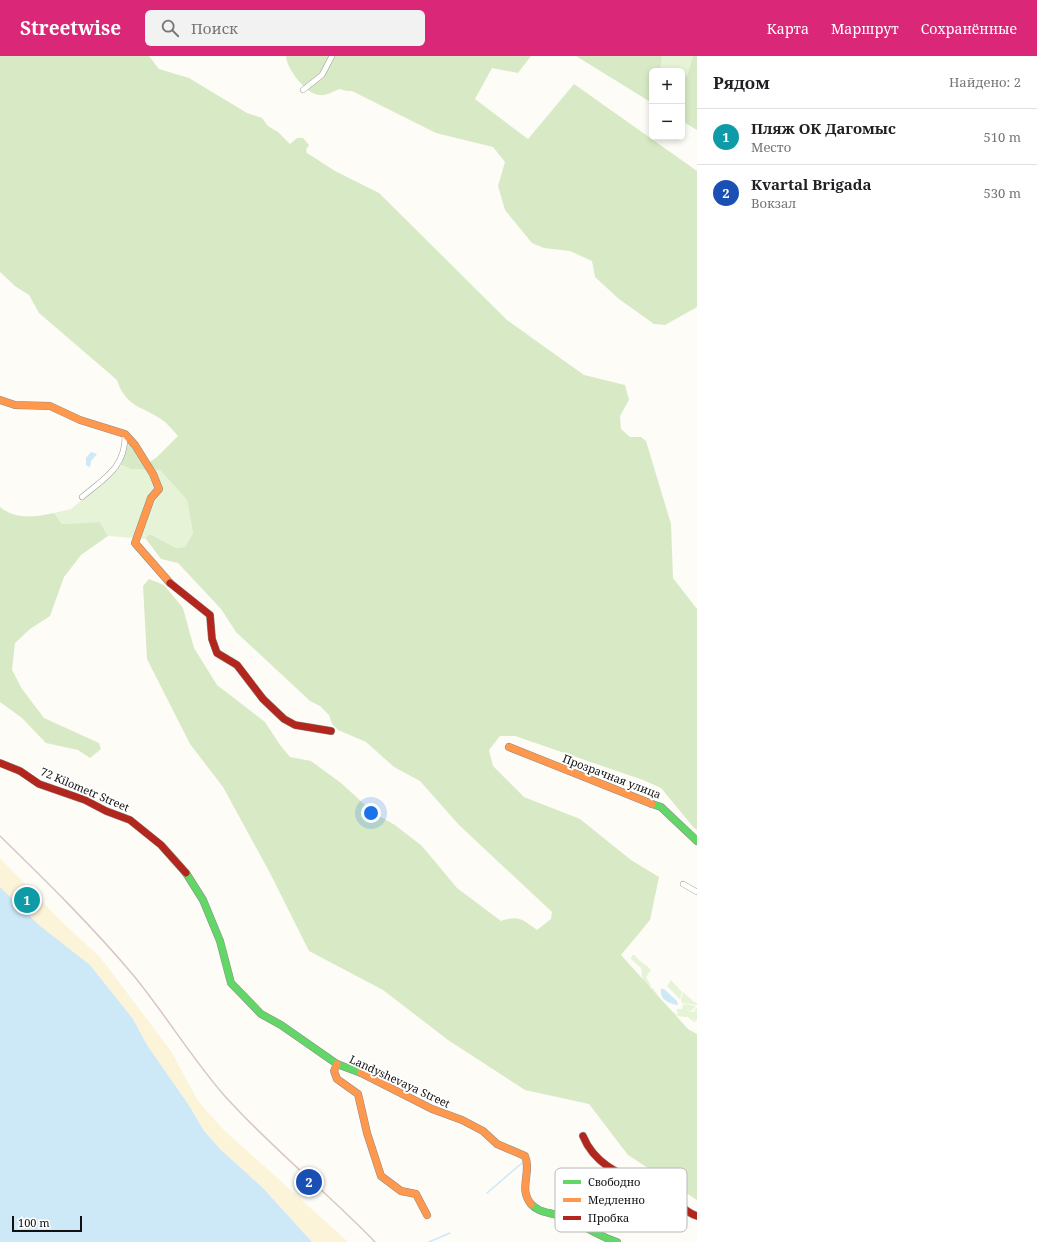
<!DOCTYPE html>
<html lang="ru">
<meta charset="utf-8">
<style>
body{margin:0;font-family:"Noto Serif",serif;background:#f2f2f2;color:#202124}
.controls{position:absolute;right:12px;top:12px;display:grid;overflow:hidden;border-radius:6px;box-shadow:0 2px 6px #0003}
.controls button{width:36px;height:36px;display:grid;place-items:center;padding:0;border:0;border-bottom:1px solid #e0e0e0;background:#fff;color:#202124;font:20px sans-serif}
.scale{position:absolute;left:12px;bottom:10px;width:70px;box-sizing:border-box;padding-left:4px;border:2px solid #111;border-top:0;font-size:11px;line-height:14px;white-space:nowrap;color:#111;-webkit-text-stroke:3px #fff;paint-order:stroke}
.you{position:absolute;left:371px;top:757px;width:14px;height:14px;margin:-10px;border:3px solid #fff;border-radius:50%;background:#1a73e8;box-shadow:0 0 0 6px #1a73e833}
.badge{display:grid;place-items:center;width:26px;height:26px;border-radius:50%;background:#db2777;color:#fff;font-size:13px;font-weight:700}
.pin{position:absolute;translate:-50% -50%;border:2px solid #fff;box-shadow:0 1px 4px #0006}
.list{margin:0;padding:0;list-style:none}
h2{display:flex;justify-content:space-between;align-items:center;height:52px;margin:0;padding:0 16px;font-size:17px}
h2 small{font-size:13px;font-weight:400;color:#757577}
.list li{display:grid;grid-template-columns:26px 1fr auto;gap:12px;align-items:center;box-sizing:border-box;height:56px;padding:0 16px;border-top:1px solid #e0e0e0}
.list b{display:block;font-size:15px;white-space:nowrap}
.list p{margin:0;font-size:13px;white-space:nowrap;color:#757577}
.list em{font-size:13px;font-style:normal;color:#757577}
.icon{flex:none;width:22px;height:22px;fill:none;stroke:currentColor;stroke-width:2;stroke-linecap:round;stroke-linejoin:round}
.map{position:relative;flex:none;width:697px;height:1186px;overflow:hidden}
header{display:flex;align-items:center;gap:24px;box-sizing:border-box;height:56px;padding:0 20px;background:#db2777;color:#fff}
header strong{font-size:19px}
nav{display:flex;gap:22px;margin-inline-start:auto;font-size:14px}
.search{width:280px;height:36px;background:#f2f2f2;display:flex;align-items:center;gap:10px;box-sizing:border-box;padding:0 14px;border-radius:6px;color:#757577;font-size:15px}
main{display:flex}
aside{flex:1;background:#fff}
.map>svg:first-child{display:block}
.green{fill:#e7f3d7}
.forest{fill:#d8eac5}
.sand{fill:#fcf4d9}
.water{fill:#cde8f7}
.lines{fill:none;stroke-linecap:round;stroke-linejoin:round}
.stream{stroke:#cde8f7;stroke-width:1.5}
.street-casing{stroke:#979795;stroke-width:6}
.fast-casing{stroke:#8e8d8b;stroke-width:8}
.slow-casing{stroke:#8e8d8b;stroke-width:8}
.jam-casing{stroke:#8e8d8b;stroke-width:8}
.street{stroke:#fffffe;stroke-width:5}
.fast{stroke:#63d668;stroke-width:7}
.slow{stroke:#ff974d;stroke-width:7}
.jam{stroke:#b3261e;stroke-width:7}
.rail{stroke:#d9c6c7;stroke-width:1.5}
.labels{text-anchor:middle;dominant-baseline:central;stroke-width:4;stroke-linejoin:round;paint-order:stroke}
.street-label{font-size:11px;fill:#111;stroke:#fff}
.key{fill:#fff;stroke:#b8b8b8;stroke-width:1}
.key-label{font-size:11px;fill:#111}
</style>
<header>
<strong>Streetwise</strong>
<div class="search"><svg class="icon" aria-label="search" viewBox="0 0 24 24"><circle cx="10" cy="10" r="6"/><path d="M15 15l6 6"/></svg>Поиск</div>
<nav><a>Карта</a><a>Маршрут</a><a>Сохранённые</a></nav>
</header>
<main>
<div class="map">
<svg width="697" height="1186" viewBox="0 0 697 1186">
<rect width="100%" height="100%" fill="#fdfcf7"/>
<g class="green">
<polygon points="662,0 693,0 687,20 682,23 682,15 660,15"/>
<polygon points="121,409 131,413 160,414 187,444 193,477 185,491 176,492 152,479 148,479 146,483 108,480 100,466 62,468 54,457 71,453 106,425"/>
<path d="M 632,899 L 635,899 C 639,906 646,908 651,914 L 646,921 L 651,930 L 649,932 L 650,934 L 653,932 L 665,951 L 678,959 L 677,953 L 682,953 L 683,948 L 696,950 L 691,955 L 685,954 L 693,956 L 697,951 L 697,955 L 694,956 L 697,956 L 697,964 L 694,966 L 688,961 C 679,962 669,956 660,953 L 643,927 L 641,912 L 631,903 Z"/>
<polygon points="671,924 682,936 680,943 667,930"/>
<polygon points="683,936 694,946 697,947 697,949 682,947 681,944"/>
</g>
<g class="forest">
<path d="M 0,0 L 149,0 L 159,13 L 189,22 L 247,57 L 262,62 L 268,70 L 278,76 L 290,88 L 297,82 L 303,82 L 309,89 L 306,94 L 307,97 L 335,115 L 379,137 L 507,264 L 584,319 L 625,329 L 629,344 L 620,360 L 621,373 L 630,381 L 641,381 L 646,385 L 671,468 L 673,522 L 697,553 L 697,774 L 694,772 L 661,732 L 643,724 L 515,680 L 500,680 L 489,694 L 493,710 L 524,741 L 580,763 L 631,804 L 659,821 L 650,864 L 621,899 L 688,973 L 697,978 L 697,1144 L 628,1099 L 589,1048 L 525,1034 L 448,984 L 383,934 L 309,895 L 271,819 L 223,731 L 190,688 L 147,603 L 143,530 L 149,523 L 164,529 L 183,552 L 194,592 L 217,629 L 265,666 L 280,689 L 290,701 L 311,705 L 341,727 L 374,757 L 395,769 L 422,790 L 457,832 L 501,865 C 519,859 522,863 537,874 L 551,863 L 552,856 L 459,769 L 420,725 L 394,711 L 366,686 L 338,674 L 332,668 L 329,659 L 320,650 L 310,645 L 236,576 L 221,553 L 178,507 L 161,503 L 146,483 L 148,479 L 152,479 L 176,492 L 185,491 L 193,477 L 187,444 L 160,414 L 131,413 L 121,409 L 126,389 L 130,388 L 144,410 L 157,401 L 178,380 C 174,375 169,370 165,366 C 145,350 126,353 117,324 L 39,257 L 29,239 L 15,230 L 0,216 Z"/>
<path d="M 286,0 L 531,0 L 518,17 L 492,12 L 475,43 L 528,83 L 574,28 L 697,115 L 697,251 L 665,269 L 654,268 L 619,243 L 595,221 L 592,205 L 570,195 L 544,192 L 532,187 L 505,154 L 498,130 L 505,106 L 493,91 L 436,77 L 352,35 L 347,35 L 339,33 C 333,36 326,40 319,39 C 306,38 286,12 286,0 Z"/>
<polygon points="576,0 662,0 660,15 652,15 652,47"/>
<polygon points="693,0 697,0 697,74 682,65 682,23 687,20"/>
<path d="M 0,451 C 16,464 35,461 54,457 L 62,468 L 100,466 L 108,480 L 81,499 L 64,521 L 50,560 L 30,573 L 15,587 L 12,614 L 22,633 L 44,662 L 99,687 L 101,693 L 90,702 L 78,694 L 46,687 L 22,662 L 0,646 Z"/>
</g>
<polygon class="sand" points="0,802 64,868 100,901 171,995 198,1045 224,1074 348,1186 312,1186 263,1132 221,1094 204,1075 190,1051 147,989 133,963 90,909 39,869 0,831"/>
<g class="water">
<polygon points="91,396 97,398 91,405 90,411 86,409 86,402"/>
<polygon points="0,831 39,869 90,909 133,963 147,989 190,1051 204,1075 221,1094 263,1132 312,1186 0,1186"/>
<path d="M 661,933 L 664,933 L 677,945 L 678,949 C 669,948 659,943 661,933 Z"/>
</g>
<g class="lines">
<g class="stream">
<polyline points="487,1137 522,1107"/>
<polyline points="429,1186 450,1177"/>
</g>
<g class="street-casing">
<g id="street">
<polyline points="303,34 322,19 332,0"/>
<path d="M 82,441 C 105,422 126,411 125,378"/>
<polyline points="683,828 697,836"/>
</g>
</g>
<g class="fast-casing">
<g id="fast">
<polyline points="652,748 661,751 697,785"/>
<polyline points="186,817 203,844 220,885 231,927 261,958 281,969 337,1008 361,1017"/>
<path d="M 531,1148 C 539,1157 549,1156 560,1160 C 580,1166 597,1180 617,1186"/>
</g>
</g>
<g class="slow-casing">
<g id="slow">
<polyline points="0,344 15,349 50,350 80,364 125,378 135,389 153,418 159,433 151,442 135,487 170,527"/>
<polyline points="509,691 652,748"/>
<polyline points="337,1008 334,1015 337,1023 358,1038 367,1077 381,1120 401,1135 416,1138 427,1159"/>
<path d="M 361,1017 L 432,1053 L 462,1064 L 483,1075 L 497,1088 L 525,1100 C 532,1116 518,1133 531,1148"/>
</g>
</g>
<g class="jam-casing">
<g id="jam">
<polyline points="170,527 210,559 212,583 217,597 237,609 263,643 284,663 295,669 331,675"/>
<polyline points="0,707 20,715 39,728 85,744 106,755 130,764 161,789 186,817"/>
<path d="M 583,1080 C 597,1115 633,1122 664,1138 C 676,1144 684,1156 697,1160"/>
</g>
</g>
<use href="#street" class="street"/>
<use href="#fast" class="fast"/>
<use href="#slow" class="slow"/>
<use href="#jam" class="jam"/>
<path class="rail" d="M 0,780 C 46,825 92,870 134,920 C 165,958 191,1001 223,1038 C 270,1091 326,1135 375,1186"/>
</g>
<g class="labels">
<g class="street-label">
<text transform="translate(612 720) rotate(21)">Прозрачная улица</text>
<text transform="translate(85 733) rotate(23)">72 Kilometr Street</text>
<text transform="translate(400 1025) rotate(25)">Landyshevaya Street</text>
</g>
</g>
<rect x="555" y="1112" width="132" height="64" rx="6" class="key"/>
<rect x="563" y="1124" width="18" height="4" fill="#63d668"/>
<rect x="563" y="1142" width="18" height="4" fill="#ff974d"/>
<rect x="563" y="1160" width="18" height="4" fill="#b3261e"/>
<g class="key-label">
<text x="588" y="1130">Свободно</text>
<text x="588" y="1148">Медленно</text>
<text x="588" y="1166">Пробка</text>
</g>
</svg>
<div class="controls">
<button>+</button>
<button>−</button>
</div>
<div class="scale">100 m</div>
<div class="you"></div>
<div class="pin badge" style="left:27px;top:844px;background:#0f9aa8">1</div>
<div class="pin badge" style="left:309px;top:1126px;background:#1a4fb4">2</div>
</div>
<aside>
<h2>Рядом<small>Найдено: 2</small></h2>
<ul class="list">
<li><span class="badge" style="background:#0f9aa8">1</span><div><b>Пляж ОК Дагомыс</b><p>Место</p></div><em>510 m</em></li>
<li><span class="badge" style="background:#1a4fb4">2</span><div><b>Kvartal Brigada</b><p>Вокзал</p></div><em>530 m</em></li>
</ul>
</aside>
</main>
